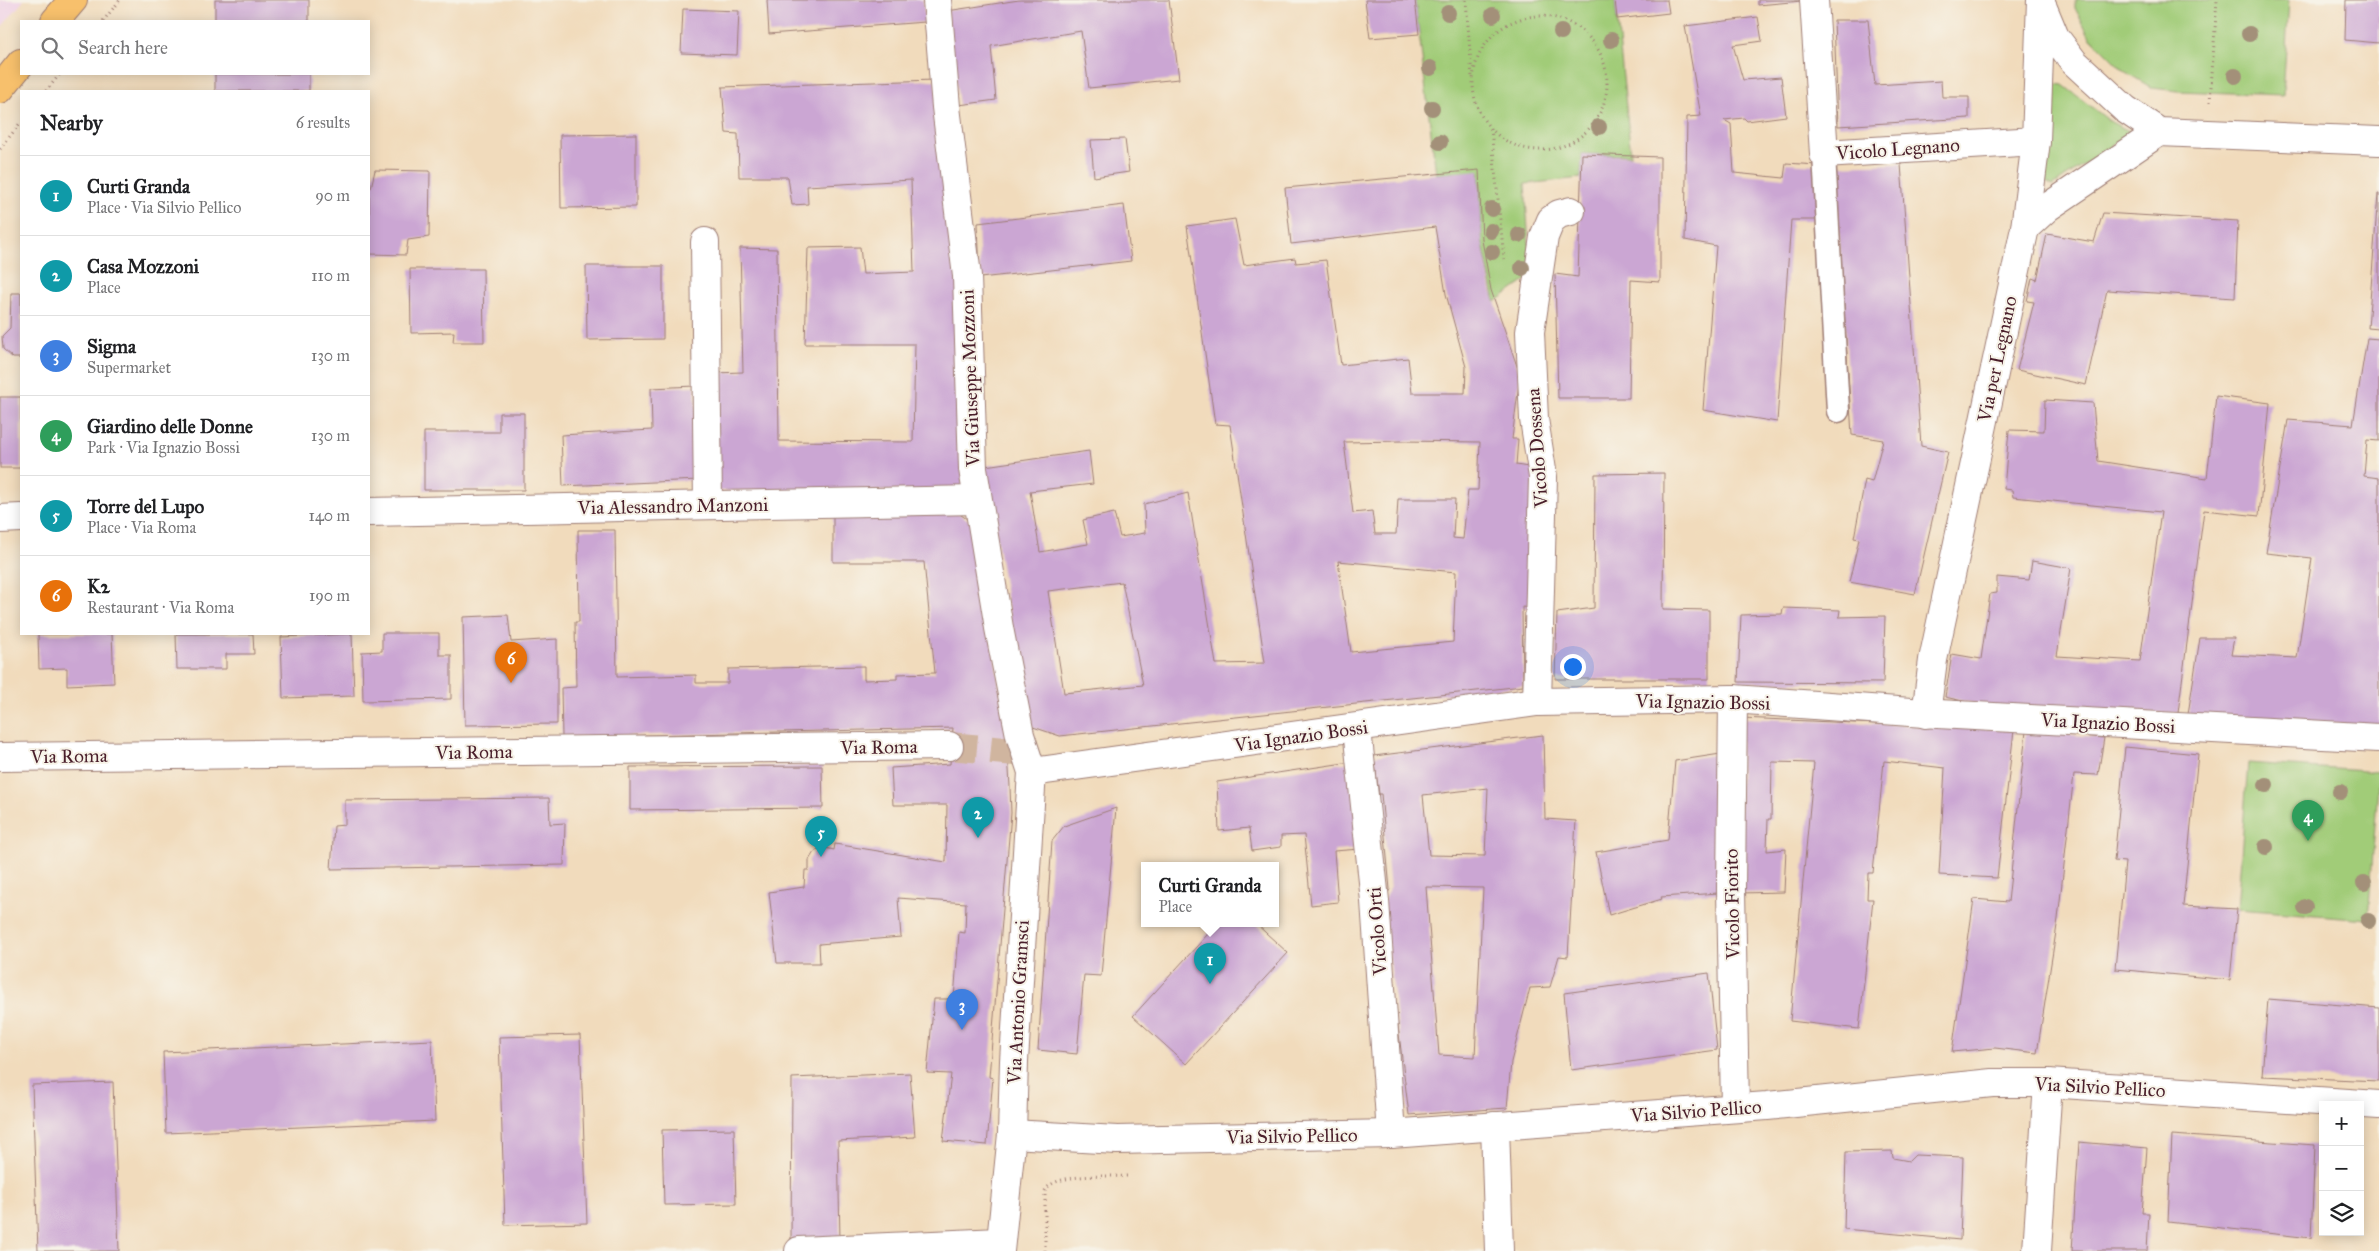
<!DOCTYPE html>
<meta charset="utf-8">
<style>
body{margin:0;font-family:"IM FELL Great Primer",serif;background:#f6f6f6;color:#202124}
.controls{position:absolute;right:15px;bottom:15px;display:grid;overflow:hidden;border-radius:0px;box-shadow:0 2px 12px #0003}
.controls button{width:45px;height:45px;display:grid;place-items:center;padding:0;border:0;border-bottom:1px solid #e0e0e0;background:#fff;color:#202124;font:25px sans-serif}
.you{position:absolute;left:1572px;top:666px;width:18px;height:18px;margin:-12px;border:4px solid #fff;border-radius:50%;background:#1a73e8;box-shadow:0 0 0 8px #1a73e833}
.badge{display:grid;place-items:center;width:32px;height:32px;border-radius:50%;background:#db2777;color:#fff;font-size:16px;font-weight:700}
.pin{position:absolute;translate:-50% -41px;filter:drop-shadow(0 1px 2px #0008)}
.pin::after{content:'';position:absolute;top:26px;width:18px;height:15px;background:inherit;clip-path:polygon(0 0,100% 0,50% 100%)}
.popup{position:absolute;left:1141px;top:862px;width:138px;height:65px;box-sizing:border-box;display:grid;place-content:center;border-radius:0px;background:#fff;filter:drop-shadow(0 1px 4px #0005);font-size:16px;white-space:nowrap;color:#757577}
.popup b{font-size:19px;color:#202124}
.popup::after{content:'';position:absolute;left:50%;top:100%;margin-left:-10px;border:10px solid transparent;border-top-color:#fff}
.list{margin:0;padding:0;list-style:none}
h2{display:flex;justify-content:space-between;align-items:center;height:65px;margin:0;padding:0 20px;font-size:21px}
h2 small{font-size:16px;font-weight:400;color:#757577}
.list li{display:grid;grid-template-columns:32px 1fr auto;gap:15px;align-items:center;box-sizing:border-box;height:80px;padding:0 20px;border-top:1px solid #e0e0e0}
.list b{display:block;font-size:19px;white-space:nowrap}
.list p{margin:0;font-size:16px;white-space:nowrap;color:#757577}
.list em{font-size:16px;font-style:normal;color:#757577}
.icon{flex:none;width:28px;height:28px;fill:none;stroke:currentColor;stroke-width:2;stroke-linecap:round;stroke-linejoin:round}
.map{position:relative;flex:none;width:2379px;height:1251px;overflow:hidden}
.search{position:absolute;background:#fff;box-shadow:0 2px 12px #0003;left:20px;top:20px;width:350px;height:55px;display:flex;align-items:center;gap:12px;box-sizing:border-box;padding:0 18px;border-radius:0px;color:#757577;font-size:19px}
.panel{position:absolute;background:#fff;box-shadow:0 2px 12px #0003;left:20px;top:90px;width:350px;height:545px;border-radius:0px}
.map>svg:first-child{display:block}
.built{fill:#efd0e6}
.green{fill:#a1cc78;stroke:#767652}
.building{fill:#cba6d3;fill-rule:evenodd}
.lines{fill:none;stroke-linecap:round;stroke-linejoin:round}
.street-tunnel{stroke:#d0b59f;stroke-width:28;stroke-dasharray:28 14;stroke-linecap:butt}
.lane-casing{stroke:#9e7d74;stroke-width:25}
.street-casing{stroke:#9e7d74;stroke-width:30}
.primary-casing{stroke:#9e7d74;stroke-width:30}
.path{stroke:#9e7d74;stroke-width:3;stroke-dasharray:1 4;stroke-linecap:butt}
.lane{stroke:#fff;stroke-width:22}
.street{stroke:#fff;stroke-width:28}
.primary{stroke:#f7c06c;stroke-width:28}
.tree{fill:#a39079}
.labels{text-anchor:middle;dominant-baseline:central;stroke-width:4;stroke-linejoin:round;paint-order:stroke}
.street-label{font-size:19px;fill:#4a1f2b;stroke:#f7f3e8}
</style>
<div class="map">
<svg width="2379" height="1251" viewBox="0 0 2379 1251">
<rect width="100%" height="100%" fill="#f7f3e8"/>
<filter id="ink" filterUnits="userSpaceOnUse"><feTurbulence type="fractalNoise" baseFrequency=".02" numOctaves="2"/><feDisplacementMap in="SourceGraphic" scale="10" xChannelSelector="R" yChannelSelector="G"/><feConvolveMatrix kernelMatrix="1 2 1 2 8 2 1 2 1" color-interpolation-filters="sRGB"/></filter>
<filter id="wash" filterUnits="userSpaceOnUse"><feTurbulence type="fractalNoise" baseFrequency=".0096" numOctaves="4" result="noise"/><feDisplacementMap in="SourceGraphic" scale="20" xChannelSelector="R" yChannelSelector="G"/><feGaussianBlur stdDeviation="1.12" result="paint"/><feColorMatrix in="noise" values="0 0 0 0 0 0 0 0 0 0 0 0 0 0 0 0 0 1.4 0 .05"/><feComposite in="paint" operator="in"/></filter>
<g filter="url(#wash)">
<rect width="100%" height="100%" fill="#f1dbbc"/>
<polygon class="built" points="0,0 24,0 0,29"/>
<g class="green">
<polygon points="1415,0 1615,0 1631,155 1582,154 1581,178 1525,184 1531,277 1495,302 1482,240 1479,171 1436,174"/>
<polygon points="2075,0 2289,0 2283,95 2178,91 2152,88 2124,71 2090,37 2075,8"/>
<polygon points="2057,84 2063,85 2111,122 2135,134 2119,141 2053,186 2046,182 2045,177 2050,90"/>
<polygon points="2248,763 2379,772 2368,919 2237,909"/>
</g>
<g id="blocks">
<g class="building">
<rect x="215" y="0" width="94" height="21"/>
<polygon points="767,0 923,0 925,22 769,34"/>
<polygon points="1019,0 1169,0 1179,79 1089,88 1081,31 991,46 996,100 959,105 947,11"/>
<polygon points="1365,0 1415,0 1419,34 1370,38"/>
<polygon points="1615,0 1667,0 1669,13 1617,19"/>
<polygon points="1758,0 1802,0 1802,1 1758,5"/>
<polygon points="2346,0 2379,0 2379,43 2345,40"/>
<polygon points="683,9 739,11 737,55 681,53"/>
<polygon points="1758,17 1762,41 1733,45 1743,80 1781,77 1786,116 1747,121 1744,118 1724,120 1731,124 1734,173 1784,178 1786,163 1817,165 1823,220 1791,220 1777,422 1703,410 1716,246 1685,240 1687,117 1701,116 1685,26"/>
<polygon points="1834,20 1868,20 1875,85 1941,81 1942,97 1969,97 1969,118 1838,126"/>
<rect x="215" y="74" width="94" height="17"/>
<polygon points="935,80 960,281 963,491 718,491 713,373 743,372 740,248 777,249 779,441 913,442 915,344 805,344 808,248 860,247 863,274 914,272 911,180 807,186 808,204 792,205 788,177 739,177 738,134 726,133 722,87"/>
<polygon points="636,134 636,207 561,208 560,135"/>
<polygon points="1125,139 1129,172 1094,177 1091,140"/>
<polygon points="1582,154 1660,157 1660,282 1631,280 1629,398 1558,398 1555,274 1578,277"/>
<polygon points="1901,164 1921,446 1948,452 1915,594 1849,582 1859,539 1854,538 1865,480 1872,482 1883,440 1852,435 1835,166"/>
<polygon points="375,170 430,171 429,237 408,240 406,255 370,254 369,188 371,188"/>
<path d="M 1479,170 L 1482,240 L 1491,290 L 1520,375 L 1512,439 L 1518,439 L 1516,465 L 1534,468 L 1530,608 L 1522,607 L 1523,686 L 1060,736 L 1033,727 L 1025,713 L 985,466 L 1089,451 L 1093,484 L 1030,491 L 1040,552 L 1088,544 L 1083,520 L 1114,513 L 1120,537 L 1145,533 L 1144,504 L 1188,493 L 1216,664 L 1265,663 L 1230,425 L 1215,424 L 1187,226 L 1235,219 L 1244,265 L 1295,258 L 1296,263 L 1326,260 L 1341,365 L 1408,358 L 1412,393 L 1465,393 L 1466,367 L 1446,294 L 1435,227 L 1291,244 L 1285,188 ZM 1401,441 L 1480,442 L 1478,490 L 1468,490 L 1463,539 L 1453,538 L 1455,499 L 1398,499 L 1396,534 L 1375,534 L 1372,511 L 1353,513 L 1344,442 ZM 1338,561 L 1456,572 L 1453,642 L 1351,652 ZM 1122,582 L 1143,685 L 1064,693 L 1048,591 Z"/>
<polygon points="2378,194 2379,194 2379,329 2368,328"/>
<polygon points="1124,205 1131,261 980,278 978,223"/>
<polygon points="2103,213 2238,221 2235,298 2107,290 2086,385 2017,370 2034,302 2027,301 2032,278 2037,280 2047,234 2094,242"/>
<polygon points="586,266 663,266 663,339 587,340"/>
<polygon points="410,269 483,269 484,342 453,342 454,332 411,333"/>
<polygon points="11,293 21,293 21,358 13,358 3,349 2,336 10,328"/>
<polygon points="2367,338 2379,339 2379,441 2367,440 2364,476 2379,478 2379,727 2188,714 2200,638 2234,638 2231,655 2297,658 2312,558 2266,553 2288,420 2353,425"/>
<polygon points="695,386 699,480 563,486 561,435 652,430 651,388"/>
<polygon points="2216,396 2270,403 2259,516 2204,510 2178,713 2007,711 1945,697 1952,654 1981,659 1990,594 1997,593 1997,577 2029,580 2032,561 2071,568 2057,656 2140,661 2161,512 2013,497 2012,490 2004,489 2009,430 2044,431 2045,400 2093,403 2098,461 2207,478"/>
<rect x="0" y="397" width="21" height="71"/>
<polygon points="499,413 524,413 524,490 424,490 424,432 499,432"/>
<polygon points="1664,473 1663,609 1709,610 1709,679 1555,679 1557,613 1594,608 1595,474"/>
<polygon points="958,513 973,523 1007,734 1010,787 1011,813 989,1077 993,1078 987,1145 943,1141 951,1074 927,1073 934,999 954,999 959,932 965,933 966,903 898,898 901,937 819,944 820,963 777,963 769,892 804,887 805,870 809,870 809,860 814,852 821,847 834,850 835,844 946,862 947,805 893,805 891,768 950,764 953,728 562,737 561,688 576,687 575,622 579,622 578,530 615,530 617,677 696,675 696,683 728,683 728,669 864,666 864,680 897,679 897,674 935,673 924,562 833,562 833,516"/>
<polygon points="1783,608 1840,610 1839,617 1885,616 1883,683 1738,682 1741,615 1782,614"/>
<polygon points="508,615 511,642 557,639 557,724 465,725 463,617"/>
<polygon points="382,633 439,633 439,655 451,655 451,699 363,701 362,652 382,651"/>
<polygon points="38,634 112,634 114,683 67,685 67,668 39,669"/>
<polygon points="176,634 253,634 254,654 226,654 226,669 177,669"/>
<polygon points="352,634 354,696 283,698 281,637"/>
<polygon points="1741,718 2014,730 1997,878 1939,875 1945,768 1884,761 1873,873 1868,873 1867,899 1873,899 1859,1029 1790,1021 1814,763 1772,762 1771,819 1768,819 1767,851 1786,849 1784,892 1739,893"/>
<polygon points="2026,731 2104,738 2098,775 2074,774 2058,919 2037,1053 1995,1048 1952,1052 1974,899 2008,902"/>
<path d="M 1543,735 L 1545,819 L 1576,821 L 1568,957 L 1559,956 L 1550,987 L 1530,988 L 1511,1062 L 1507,1108 L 1409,1115 L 1383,904 L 1390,889 L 1381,794 L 1379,794 L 1374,756 ZM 1488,788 L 1485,856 L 1429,855 L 1423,795 ZM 1426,887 L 1483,888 L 1475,1057 L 1439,1055 Z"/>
<polygon points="2125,747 2198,754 2183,906 2237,909 2230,980 2115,969 2125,862 2114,861"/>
<polygon points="1727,753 1718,893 1661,897 1662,899 1609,915 1596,852 1668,840 1675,761"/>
<polygon points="1351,762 1360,849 1334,851 1338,902 1311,905 1304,835 1281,836 1281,847 1252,851 1249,828 1219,831 1217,782"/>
<polygon points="822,766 823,808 630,810 630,767"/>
<polygon points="549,798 550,824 565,823 564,865 331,869 334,826 345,825 345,800"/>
<polygon points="1116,808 1101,976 1084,975 1077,1054 1038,1050 1052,841 1064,826"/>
<polygon points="1218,923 1255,923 1288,953 1186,1064 1133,1016"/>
<polygon points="1709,973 1717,1050 1571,1070 1564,993"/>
<polygon points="2268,999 2379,1008 2379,1081 2262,1076"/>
<polygon points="580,1035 587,1223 505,1225 499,1037"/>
<polygon points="432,1040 435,1121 166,1133 163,1052"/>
<polygon points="910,1073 915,1137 838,1141 840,1240 791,1240 792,1078"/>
<polygon points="113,1082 119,1251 38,1251 32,1085"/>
<polygon points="734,1129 736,1204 664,1205 662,1130"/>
<polygon points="2172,1135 2315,1145 2311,1238 2168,1222"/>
<polygon points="2079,1142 2147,1148 2142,1213 2149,1213 2147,1251 2072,1251"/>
<polygon points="1892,1151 1893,1158 1909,1161 1915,1155 1963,1157 1960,1240 1844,1229 1846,1152"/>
</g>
</g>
</g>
<g filter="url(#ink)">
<use href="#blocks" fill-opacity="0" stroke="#9e7d74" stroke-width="1"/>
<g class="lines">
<polyline class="street-tunnel" points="949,746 1027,753"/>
<g class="lane-casing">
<polyline id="lane" points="1824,154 1838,411"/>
</g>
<g class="street-casing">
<g id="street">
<polyline points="937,0 946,107 967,276 973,469 999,628 1020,735 1032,772 1014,1061 1012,1134 1000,1251"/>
<polyline points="1814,0 1824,154 2036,141"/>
<polyline points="2043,8 2055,37 2074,62 2125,109 2159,132 2379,141"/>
<polyline points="2025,228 2048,207 2159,132"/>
<polyline points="705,242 708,505"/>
<polyline points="369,512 977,500"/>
<polyline points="0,519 21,518"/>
<polyline points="1733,699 1731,889 1735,1108"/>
<polyline points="1537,702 1543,477 1534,419 1530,332 1544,237 1551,220 1559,214 1571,211"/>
<polyline points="1926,714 1933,660 2025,228 2036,141 2041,0"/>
<polyline points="1357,729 1375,901 1391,1134"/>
<polyline points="0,757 949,746"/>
<polyline points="1032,772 1537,702 1733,699 1938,714 2379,738"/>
<polyline points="1495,1126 1499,1251"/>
<polyline points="1012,1134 1117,1140 1391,1134 1767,1106 1992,1083 2048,1083 2379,1105"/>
<polyline points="799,1251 1000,1242"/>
<polyline points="2037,1251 2048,1083"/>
</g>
</g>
<g class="primary-casing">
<g id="primary">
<polyline points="55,21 73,0"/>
<polyline points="0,89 21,63"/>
</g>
</g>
<g class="path">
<polyline points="1466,0 1472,77"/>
<circle cx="1540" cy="83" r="67"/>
<polyline points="103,21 120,0"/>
<polyline points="46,91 60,74"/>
<polyline points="2210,102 2217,0"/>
<polyline points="1491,129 1504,259"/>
<polyline points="0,149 21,122"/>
<path d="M 1045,1251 L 1045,1191 C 1054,1172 1110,1177 1130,1176"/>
</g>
<use href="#lane" class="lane"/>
<use href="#street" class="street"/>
<use href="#primary" class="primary"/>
</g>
<g class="tree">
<circle cx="1448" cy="13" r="8"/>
<circle cx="1493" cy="15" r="8"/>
<circle cx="1561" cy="32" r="8"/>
<circle cx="2249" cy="34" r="8"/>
<circle cx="1611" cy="40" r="8"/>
<circle cx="1430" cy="68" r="8"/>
<circle cx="2235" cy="76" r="8"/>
<circle cx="1432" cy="108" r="8"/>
<circle cx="1599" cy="127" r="8"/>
<circle cx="1440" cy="142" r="8"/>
<circle cx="1492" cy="209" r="8"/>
<circle cx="1491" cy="231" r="8"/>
<circle cx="1519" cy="235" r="8"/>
<circle cx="1492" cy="252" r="8"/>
<circle cx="1522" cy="268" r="8"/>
<circle cx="2266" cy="785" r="8"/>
<circle cx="2340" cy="792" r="8"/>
<circle cx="2266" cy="847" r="8"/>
<circle cx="2364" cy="883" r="8"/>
<circle cx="2305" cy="907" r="8"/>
<circle cx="2368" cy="921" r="8"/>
</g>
</g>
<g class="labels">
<g class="street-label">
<text transform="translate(1898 149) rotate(-4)">Vicolo Legnano</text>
<text transform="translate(1997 359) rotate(-78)">Via per Legnano</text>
<text transform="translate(970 378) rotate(-92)">Via Giuseppe Mozzoni</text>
<text transform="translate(1537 448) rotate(-94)">Vicolo Dossena</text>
<text transform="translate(673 506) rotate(-1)">Via Alessandro Manzoni</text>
<text transform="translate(1703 702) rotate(1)">Via Ignazio Bossi</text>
<text transform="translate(2108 723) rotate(3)">Via Ignazio Bossi</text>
<text transform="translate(1301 736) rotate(-8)">Via Ignazio Bossi</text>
<text transform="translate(879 747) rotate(-1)">Via Roma</text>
<text transform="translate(474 752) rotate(-1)">Via Roma</text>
<text transform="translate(69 756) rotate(-1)">Via Roma</text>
<text transform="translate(1732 904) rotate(-91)">Vicolo Fiorito</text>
<text transform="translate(1377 931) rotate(-94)">Vicolo Orti</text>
<text transform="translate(1018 1002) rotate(-87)">Via Antonio Gramsci</text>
<text transform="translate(2100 1087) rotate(3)">Via Silvio Pellico</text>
<text transform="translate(1696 1111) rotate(-4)">Via Silvio Pellico</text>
<text transform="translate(1292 1136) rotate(-1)">Via Silvio Pellico</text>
</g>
</g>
</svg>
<div class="controls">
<button>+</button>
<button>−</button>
<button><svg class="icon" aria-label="layers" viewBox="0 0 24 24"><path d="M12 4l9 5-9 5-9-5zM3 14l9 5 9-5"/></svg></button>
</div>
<div class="you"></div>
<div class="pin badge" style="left:1210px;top:984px;background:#0f9aa8">1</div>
<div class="popup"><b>Curti Granda</b>Place</div>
<div class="pin badge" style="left:978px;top:838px;background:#0f9aa8">2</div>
<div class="pin badge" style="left:962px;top:1030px;background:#3f7fe0">3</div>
<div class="pin badge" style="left:2308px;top:841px;background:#2e9e5b">4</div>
<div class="pin badge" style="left:821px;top:857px;background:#0f9aa8">5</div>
<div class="pin badge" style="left:511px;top:683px;background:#e8710a">6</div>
<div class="search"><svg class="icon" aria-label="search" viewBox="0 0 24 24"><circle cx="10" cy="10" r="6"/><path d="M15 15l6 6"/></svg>Search here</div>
<section class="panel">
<h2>Nearby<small>6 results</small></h2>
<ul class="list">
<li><span class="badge" style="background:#0f9aa8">1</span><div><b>Curti Granda</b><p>Place · Via Silvio Pellico</p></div><em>90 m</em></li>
<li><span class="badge" style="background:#0f9aa8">2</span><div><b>Casa Mozzoni</b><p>Place</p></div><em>110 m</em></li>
<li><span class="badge" style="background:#3f7fe0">3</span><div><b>Sigma</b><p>Supermarket</p></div><em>130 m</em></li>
<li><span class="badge" style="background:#2e9e5b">4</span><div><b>Giardino delle Donne</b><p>Park · Via Ignazio Bossi</p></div><em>130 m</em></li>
<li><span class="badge" style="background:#0f9aa8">5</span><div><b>Torre del Lupo</b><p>Place · Via Roma</p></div><em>140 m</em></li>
<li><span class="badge" style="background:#e8710a">6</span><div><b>K2</b><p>Restaurant · Via Roma</p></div><em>190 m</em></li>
</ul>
</section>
</div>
